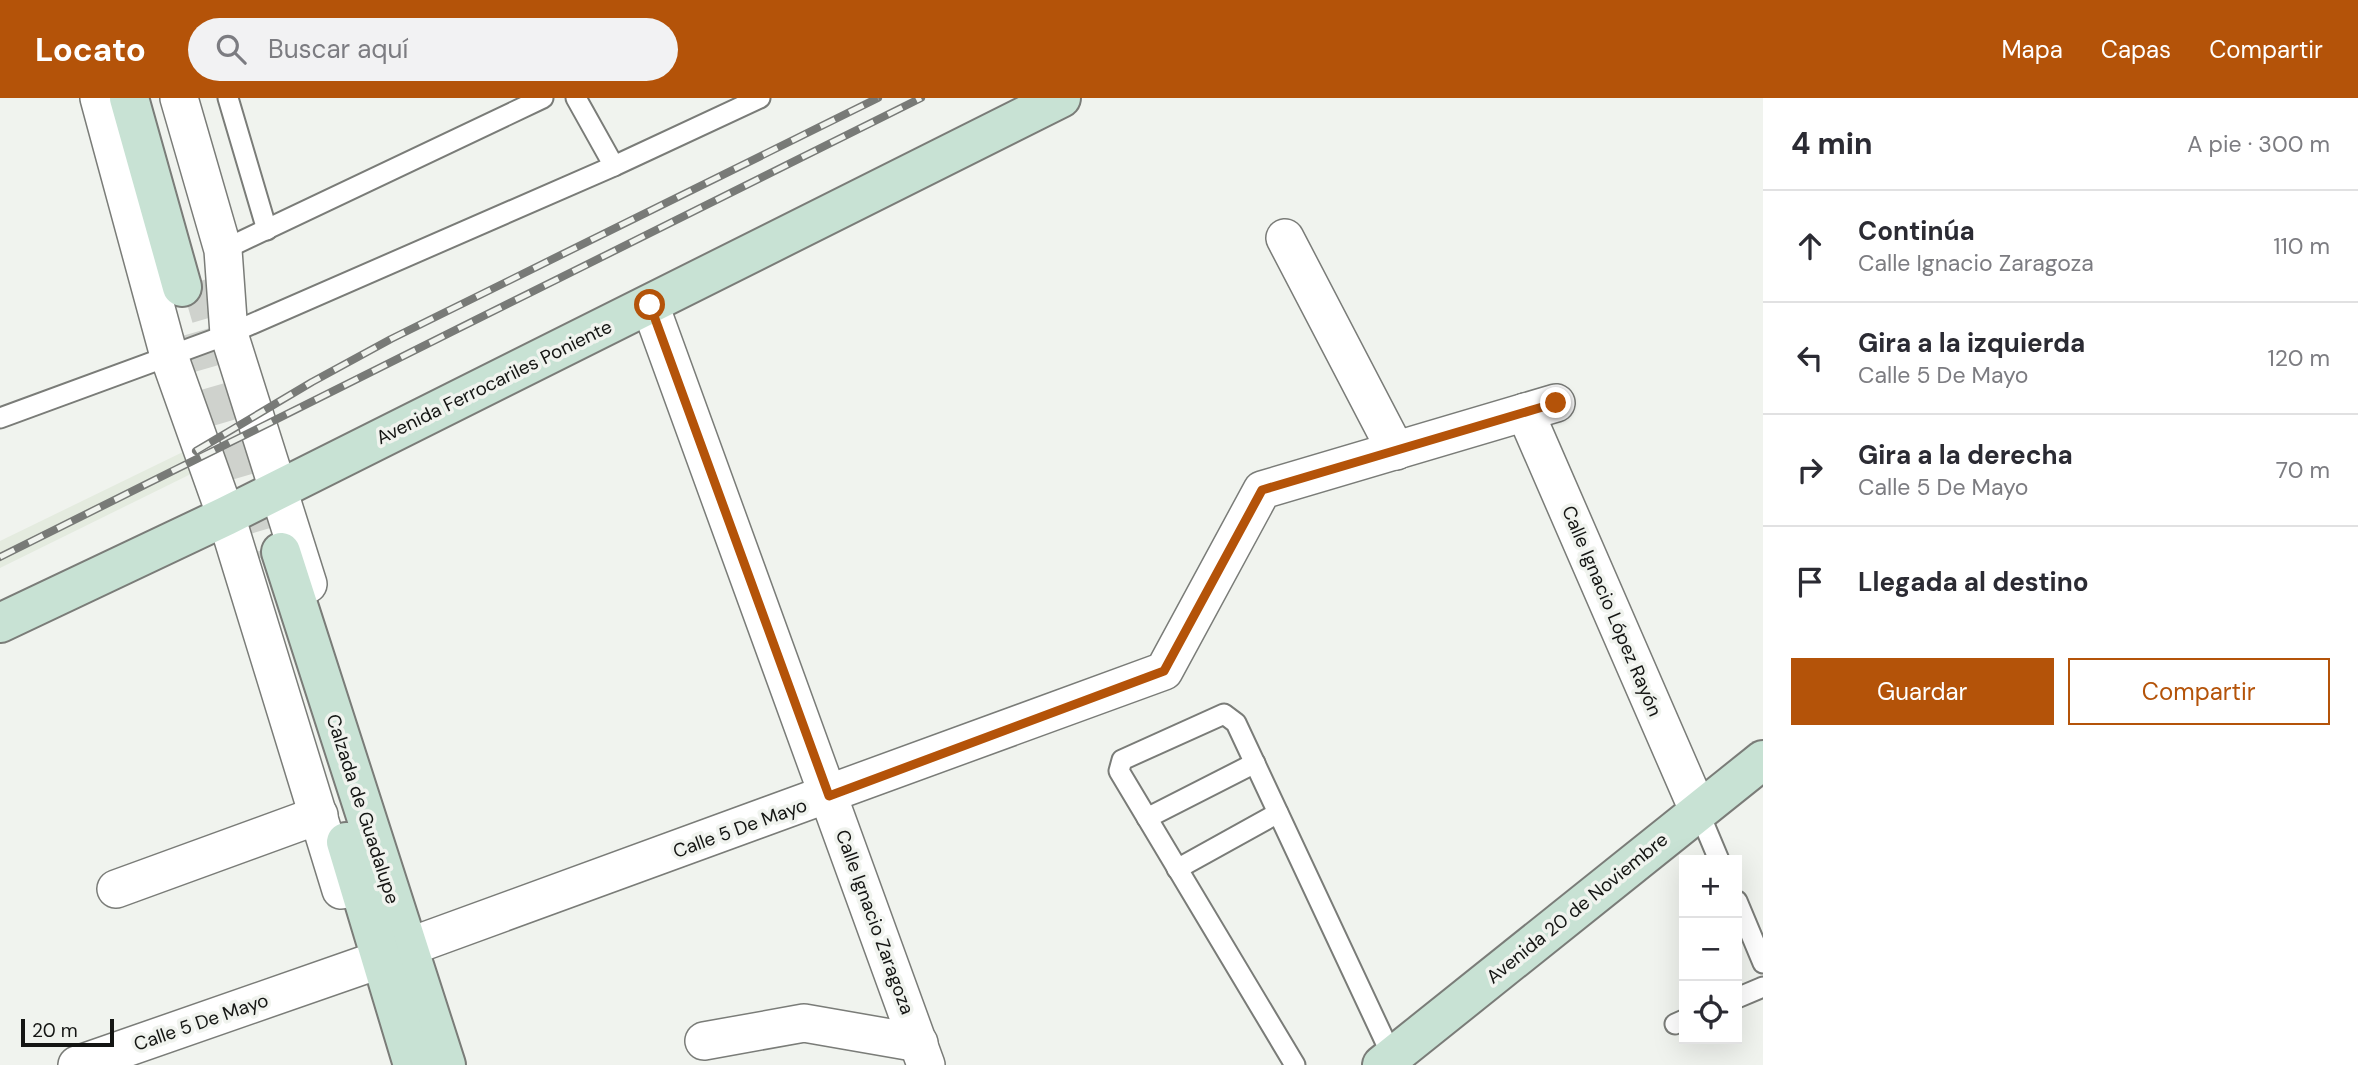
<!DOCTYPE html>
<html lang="es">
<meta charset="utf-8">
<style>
body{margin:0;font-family:"DM Sans",sans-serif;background:#f2f2f3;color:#2b2b33}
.controls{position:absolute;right:21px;bottom:21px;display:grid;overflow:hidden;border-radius:0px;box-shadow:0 7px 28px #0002}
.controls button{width:63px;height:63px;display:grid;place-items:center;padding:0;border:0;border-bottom:2px solid #e1e1e2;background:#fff;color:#2b2b33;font:35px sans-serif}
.scale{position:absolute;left:21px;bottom:18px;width:93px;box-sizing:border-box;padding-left:7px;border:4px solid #141513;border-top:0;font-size:19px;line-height:24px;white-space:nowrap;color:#141513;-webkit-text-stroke:5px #f0f3ee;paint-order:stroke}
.stop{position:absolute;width:21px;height:21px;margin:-16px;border:5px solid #b45309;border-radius:50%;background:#fff}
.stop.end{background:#b45309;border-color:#fff;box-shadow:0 2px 7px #0008}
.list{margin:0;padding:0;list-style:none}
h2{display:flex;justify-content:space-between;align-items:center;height:91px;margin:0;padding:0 28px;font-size:30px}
h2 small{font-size:23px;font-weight:400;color:#7c7c81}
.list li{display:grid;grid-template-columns:46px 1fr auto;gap:21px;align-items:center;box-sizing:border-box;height:112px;padding:0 28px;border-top:2px solid #e1e1e2}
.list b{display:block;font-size:26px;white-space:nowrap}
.list p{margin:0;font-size:23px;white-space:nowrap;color:#7c7c81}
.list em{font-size:23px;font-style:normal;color:#7c7c81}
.actions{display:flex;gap:14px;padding:21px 28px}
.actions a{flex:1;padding:16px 0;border:2px solid #b45309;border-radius:0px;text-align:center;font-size:24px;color:#b45309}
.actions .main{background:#b45309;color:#fff}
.icon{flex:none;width:38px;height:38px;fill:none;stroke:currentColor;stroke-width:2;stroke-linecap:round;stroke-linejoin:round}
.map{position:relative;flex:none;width:1763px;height:967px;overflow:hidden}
header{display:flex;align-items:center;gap:42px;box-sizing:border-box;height:98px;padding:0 35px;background:#b45309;color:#fff}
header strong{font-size:33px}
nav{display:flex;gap:38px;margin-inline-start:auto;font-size:24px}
.search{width:490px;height:63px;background:#f2f2f3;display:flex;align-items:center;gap:18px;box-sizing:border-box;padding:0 24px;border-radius:38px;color:#7c7c81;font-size:26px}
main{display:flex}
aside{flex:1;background:#fff}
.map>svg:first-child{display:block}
.built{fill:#e4ebdf}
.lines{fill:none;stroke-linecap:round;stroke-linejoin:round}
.secondary-tunnel{stroke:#cfd2cd;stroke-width:38;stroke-dasharray:38 19;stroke-linecap:butt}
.lane-casing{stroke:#7a7c78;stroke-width:23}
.street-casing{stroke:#7a7c78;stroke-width:40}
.secondary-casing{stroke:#7a7c78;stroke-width:42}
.lane{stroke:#fff;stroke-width:19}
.street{stroke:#fff;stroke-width:37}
.secondary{stroke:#c8e2d4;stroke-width:38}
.rail-casing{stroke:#787a77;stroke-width:8}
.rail{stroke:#f0f3ee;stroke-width:5;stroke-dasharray:16;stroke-linecap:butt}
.route{stroke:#b45309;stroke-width:9}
.labels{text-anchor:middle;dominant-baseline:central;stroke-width:7;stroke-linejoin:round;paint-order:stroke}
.street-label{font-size:19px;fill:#141513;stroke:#f0f3ee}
</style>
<header>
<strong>Locato</strong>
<div class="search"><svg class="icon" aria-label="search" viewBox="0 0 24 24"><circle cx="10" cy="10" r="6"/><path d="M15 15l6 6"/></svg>Buscar aquí</div>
<nav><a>Mapa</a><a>Capas</a><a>Compartir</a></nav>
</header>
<main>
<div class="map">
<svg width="1763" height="967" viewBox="0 0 1763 967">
<rect width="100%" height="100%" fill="#f0f3ee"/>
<polygon class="built" points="189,351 199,372 0,470 0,443"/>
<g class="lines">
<g class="secondary-tunnel">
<polyline points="200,183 223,261"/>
<polyline points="196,234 262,460"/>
</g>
<g class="lane-casing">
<g id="lane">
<polyline points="228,0 267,132"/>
<polyline points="576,0 614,68"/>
<polyline points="223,152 543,0"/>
<polyline points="0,320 229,236 614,68 760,0"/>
<polyline points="1698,712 1719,762"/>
<polyline points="1147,720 1255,665"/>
<polyline points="1177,771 1278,715"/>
<polyline points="1737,803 1763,865"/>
<polyline points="1737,900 1763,889"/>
<polyline points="1675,926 1684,922"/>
<polyline points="1295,967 1119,673 1122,662 1224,616 1236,625 1392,958"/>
</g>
</g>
<g class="street-casing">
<g id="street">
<polyline points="99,0 169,258 226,418 341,792"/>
<polyline points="179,0 223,152 229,236 308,486"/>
<polyline points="1285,140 1396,353"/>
<polyline points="650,207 926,967"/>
<polyline points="1525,314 1698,712"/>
<polyline points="116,791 319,717"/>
<polyline points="425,843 1164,573 1262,392 1556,305"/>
<polyline points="704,943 804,925 919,945"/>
<polyline points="77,967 364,867"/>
</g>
</g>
<g class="secondary-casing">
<g id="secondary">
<polyline points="129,0 182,189"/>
<polyline points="281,454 446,967"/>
<polyline points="0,525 226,418 1061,0"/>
<polyline points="346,744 413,967"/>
<polyline points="1382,967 1763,662"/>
</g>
</g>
<use href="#lane" class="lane"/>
<use href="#street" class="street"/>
<use href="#secondary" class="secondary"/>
<g class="rail-casing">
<g id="rail">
<polyline points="196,353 312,284 391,241 878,0"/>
<polyline points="0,459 921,0"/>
</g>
</g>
<use href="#rail" class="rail"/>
</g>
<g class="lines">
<polyline class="route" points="650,207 829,698 1164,573 1262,392 1556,305"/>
</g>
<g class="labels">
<g class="street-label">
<text transform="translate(494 284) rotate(-26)">Avenida Ferrocariles Poniente</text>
<text transform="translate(1612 513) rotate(67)">Calle Ignacio López Rayón</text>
<text transform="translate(363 711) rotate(72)">Calzada de Guadalupe</text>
<text transform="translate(740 730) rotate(-20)">Calle 5 De Mayo</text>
<text transform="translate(1577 810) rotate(-39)">Avenida 20 de Noviembre</text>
<text transform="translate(875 824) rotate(70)">Calle Ignacio Zaragoza</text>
<text transform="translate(201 924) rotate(-19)">Calle 5 De Mayo</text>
</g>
</g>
</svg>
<div class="controls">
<button>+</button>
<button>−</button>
<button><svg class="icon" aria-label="locate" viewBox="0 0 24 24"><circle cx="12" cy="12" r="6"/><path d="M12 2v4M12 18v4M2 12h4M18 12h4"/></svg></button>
</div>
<div class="scale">20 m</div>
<div class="stop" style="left:650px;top:207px"></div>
<div class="stop end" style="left:1556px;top:305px"></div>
</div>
<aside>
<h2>4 min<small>A pie · 300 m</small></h2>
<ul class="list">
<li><svg class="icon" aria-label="ahead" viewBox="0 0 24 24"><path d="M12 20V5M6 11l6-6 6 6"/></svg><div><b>Continúa</b><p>Calle Ignacio Zaragoza</p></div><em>110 m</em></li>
<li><svg class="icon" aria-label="left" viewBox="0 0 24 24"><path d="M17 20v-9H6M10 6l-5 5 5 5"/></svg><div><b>Gira a la izquierda</b><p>Calle 5 De Mayo</p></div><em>120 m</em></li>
<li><svg class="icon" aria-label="right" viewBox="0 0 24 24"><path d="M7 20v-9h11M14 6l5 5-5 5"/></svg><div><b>Gira a la derecha</b><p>Calle 5 De Mayo</p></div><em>70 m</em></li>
<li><svg class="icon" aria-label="arrive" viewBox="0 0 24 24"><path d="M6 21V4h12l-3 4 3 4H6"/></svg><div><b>Llegada al destino</b></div></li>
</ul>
<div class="actions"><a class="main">Guardar</a><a>Compartir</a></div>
</aside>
</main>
